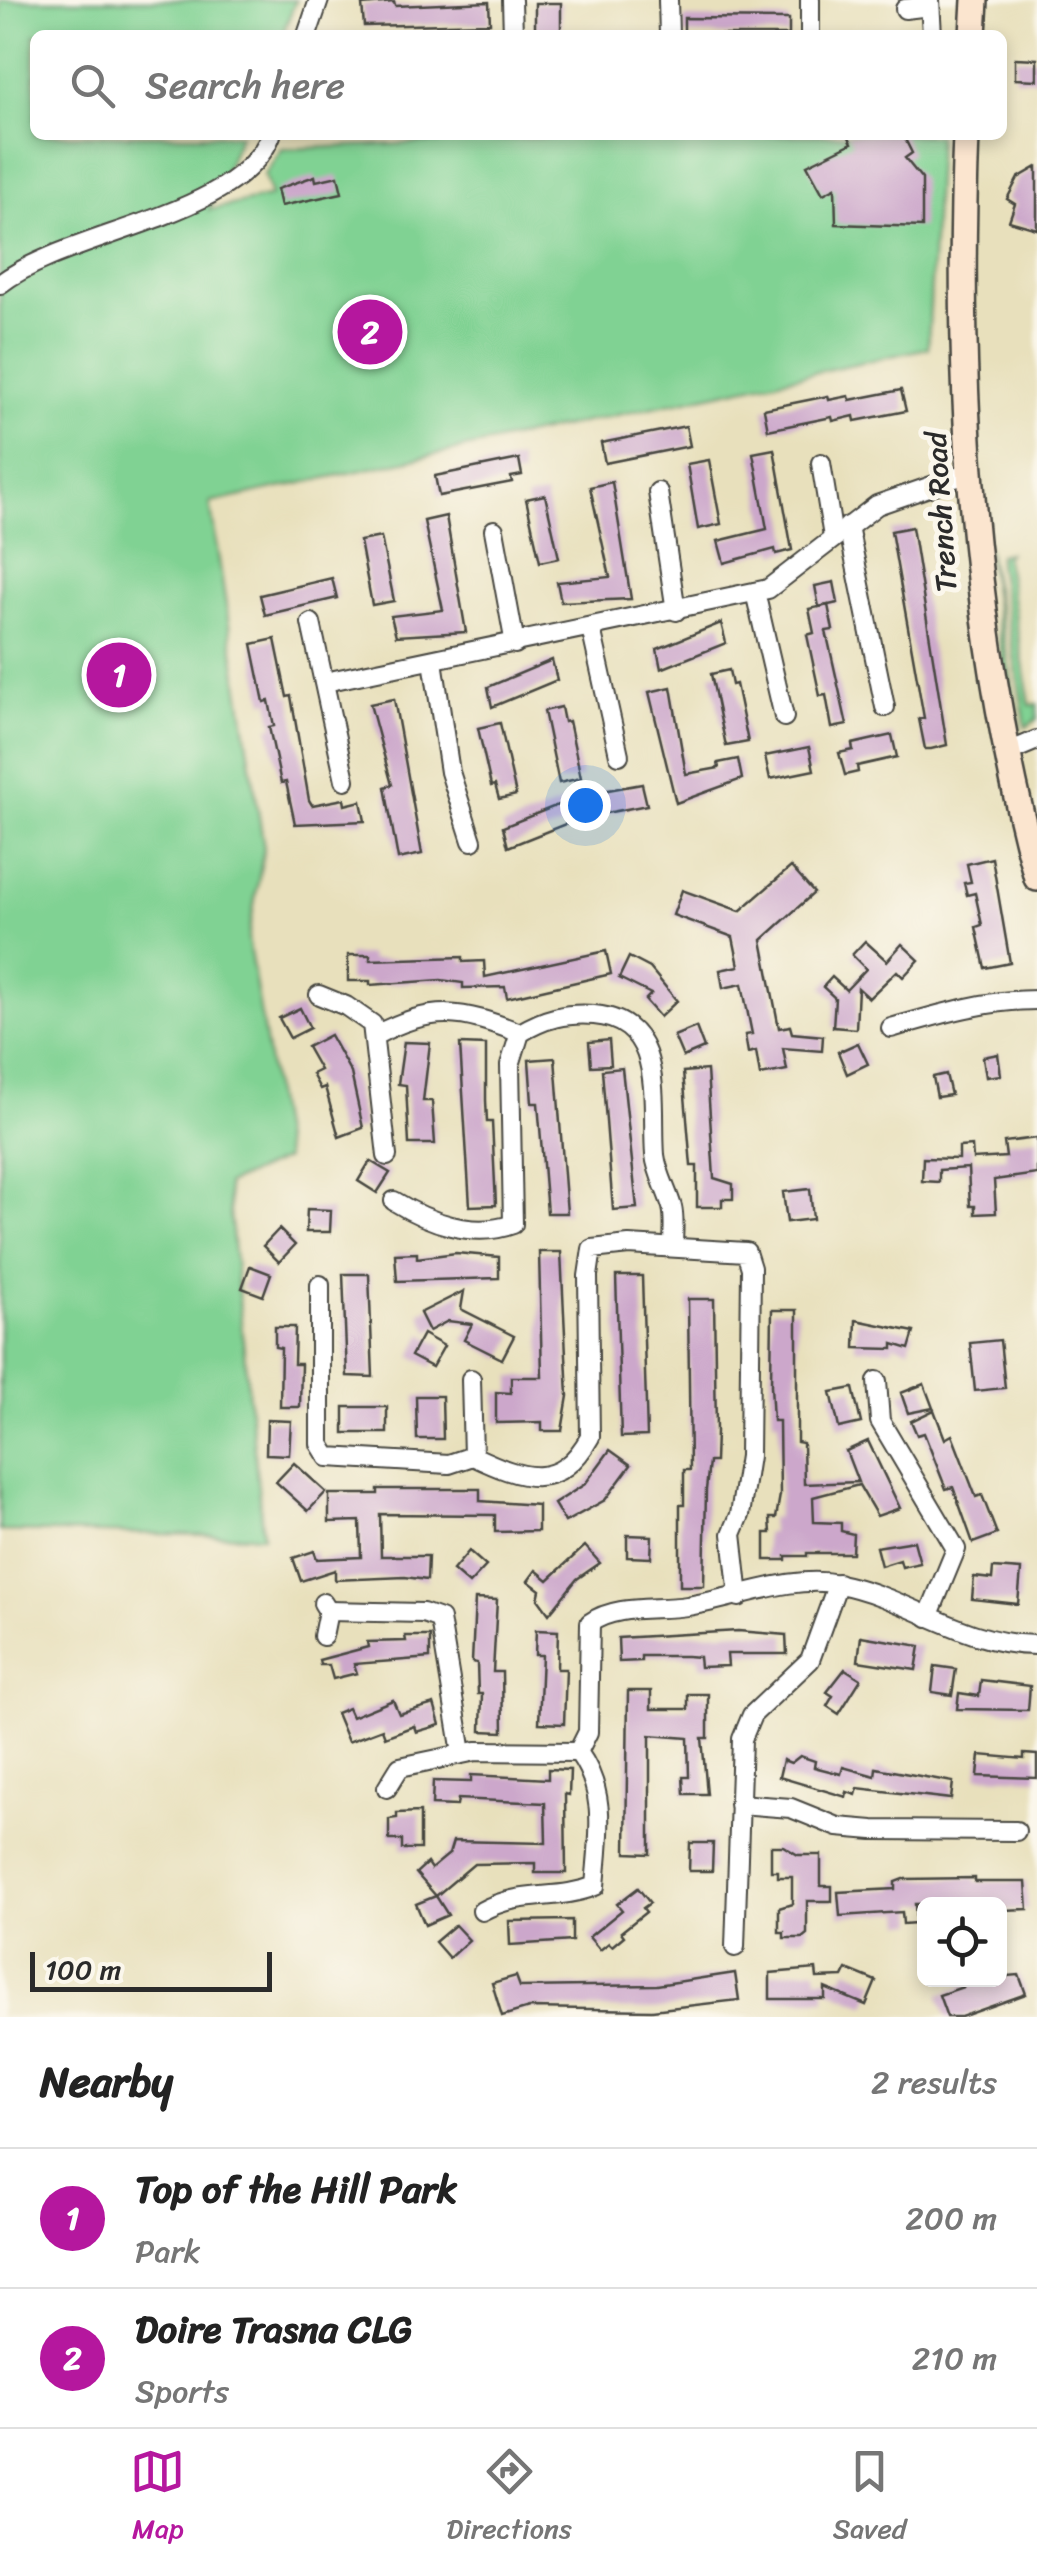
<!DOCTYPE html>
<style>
body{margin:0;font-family:Sriracha,sans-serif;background:#f6f6f6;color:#222}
.controls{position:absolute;right:30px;bottom:30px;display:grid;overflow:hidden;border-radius:15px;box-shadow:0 5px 15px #0003}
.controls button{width:90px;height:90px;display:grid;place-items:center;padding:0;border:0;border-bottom:2px solid #e0e0e0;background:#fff;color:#222;font:50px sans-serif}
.scale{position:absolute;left:30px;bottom:25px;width:242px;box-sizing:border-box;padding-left:10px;border:5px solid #2b2b2b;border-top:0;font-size:28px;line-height:35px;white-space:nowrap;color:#2b2b2b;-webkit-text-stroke:8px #fbf7ec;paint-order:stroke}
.you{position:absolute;left:585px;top:805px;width:35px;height:35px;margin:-25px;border:8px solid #fff;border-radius:50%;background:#1a73e8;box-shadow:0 0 0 15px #1a73e833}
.badge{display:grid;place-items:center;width:65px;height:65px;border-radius:50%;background:#b5179e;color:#fff;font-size:32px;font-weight:700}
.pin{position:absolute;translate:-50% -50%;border:5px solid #fff;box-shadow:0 2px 10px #0006}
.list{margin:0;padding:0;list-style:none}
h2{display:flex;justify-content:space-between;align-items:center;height:130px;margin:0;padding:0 40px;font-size:42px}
h2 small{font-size:32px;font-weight:400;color:#767676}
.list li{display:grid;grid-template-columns:65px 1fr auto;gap:30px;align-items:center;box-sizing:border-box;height:140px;padding:0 40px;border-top:2px solid #e0e0e0}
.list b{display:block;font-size:38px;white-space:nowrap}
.list p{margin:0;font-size:32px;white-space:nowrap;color:#767676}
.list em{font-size:32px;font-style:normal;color:#767676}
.icon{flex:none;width:55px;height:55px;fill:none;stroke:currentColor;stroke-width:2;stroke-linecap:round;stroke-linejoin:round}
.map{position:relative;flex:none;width:1037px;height:2017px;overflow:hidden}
.search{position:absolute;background:#fff;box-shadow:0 5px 15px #0003;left:30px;right:30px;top:30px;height:110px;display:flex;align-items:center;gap:25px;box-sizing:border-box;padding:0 35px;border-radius:15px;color:#767676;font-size:38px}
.sheet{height:410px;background:#fff}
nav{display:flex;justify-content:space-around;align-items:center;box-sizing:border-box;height:140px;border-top:2px solid #e0e0e0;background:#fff;font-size:28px;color:#767676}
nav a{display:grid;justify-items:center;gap:5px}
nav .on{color:#b5179e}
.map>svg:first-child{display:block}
.green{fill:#80d293;stroke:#567e5f;stroke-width:2.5}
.building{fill:#cca7cb}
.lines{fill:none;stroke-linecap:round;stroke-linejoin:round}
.street-casing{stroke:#474641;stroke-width:22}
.secondary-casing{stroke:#474641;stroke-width:30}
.street{stroke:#fff;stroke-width:18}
.secondary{stroke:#fbe5cf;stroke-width:25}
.labels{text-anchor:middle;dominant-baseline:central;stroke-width:10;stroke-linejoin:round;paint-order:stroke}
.street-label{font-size:30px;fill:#2b2b2b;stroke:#fbf7ec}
</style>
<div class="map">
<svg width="1037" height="2017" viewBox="0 0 1037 2017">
<rect width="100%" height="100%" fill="#fbf7ec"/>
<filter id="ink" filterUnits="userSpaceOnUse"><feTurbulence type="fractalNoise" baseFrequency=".01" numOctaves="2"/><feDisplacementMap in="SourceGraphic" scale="20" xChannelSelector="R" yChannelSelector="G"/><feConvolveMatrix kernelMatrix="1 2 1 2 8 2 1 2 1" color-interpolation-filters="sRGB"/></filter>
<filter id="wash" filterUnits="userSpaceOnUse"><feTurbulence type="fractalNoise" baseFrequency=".0048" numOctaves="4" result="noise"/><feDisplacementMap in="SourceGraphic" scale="40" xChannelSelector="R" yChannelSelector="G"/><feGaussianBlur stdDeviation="2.25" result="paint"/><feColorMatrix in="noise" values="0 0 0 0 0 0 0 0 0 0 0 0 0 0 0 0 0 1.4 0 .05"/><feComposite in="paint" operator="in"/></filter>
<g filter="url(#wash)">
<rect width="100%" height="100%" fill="#e8e0bc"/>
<g class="green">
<polygon points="0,0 296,0 282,35 35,35 35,135 240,135 209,210 271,196 264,175 282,149 604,135 938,135 928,348 210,503 264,848 248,939 285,1159 227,1184 263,1536 0,1531"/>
<polygon points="987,546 1020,729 1011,725"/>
<polygon points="1008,553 1005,557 1030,705 1037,704 1037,719 1026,727 998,564 999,555"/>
</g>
<g id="blocks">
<g class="building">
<polygon points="394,2 395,6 489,2 490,23 364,26 362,5"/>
<rect x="535" y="3" width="26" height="30"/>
<polygon points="684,18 789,19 789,35 684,35"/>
<polygon points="1015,58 1037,59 1037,80 1015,79"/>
<polygon points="848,135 903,135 912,153 905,158 922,179 922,227 836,224 835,188 823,194 807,165 852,143"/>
<polygon points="1037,167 1037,229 1009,221 1015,204 1007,199 1018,178"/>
<polygon points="315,176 316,181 338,176 342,193 281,206 277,189"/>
<polygon points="901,390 906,411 855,421 854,416 833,421 832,417 768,430 764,409 828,396 829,400 849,396 850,400"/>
<polygon points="686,426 690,446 605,463 601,443"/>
<polygon points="774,449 792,550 776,554 775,549 724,563 718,541 767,529 753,453"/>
<polygon points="519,459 522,475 511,477 512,482 439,496 435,476"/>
<polygon points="709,460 721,524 698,529 687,464"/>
<polygon points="612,482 631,599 561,602 557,582 610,577 590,487"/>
<polygon points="545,495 559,558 540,562 526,499"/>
<polygon points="446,516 466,632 396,636 391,616 443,610 424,521"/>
<polygon points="912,527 947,745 931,749 925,749 919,719 924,718 891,531"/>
<polygon points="381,537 394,601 372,605 360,541"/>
<polygon points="332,578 337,598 265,615 260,595"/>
<polygon points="834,582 838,603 819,607 815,586"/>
<polygon points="828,605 833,630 826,631 847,725 832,728 826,695 820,696 807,635 814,633 809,609"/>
<polygon points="721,623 726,643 661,669 657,649"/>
<polygon points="275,639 287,697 291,696 309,800 312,805 344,799 345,805 361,801 365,821 295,824 286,782 281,783 269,727 274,726 269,701 264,702 252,644"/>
<polygon points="552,660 557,680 492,707 488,687"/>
<polygon points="729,670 732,685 736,684 748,742 726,746 711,674"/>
<polygon points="671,687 686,774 719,768 718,763 738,759 742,779 676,803 649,692"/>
<polygon points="394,699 422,854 398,859 385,787 392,785 370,704"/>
<polygon points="561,707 564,722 569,721 581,778 559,783 544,711"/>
<polygon points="500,723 516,795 499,799 495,785 491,786 478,728"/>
<polygon points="892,735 897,757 857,766 858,772 845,775 839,753 853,750 852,744"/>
<polygon points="809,747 814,770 770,779 765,756"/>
<polygon points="642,784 647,805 601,814 597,792"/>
<polygon points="568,801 573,821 508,847 503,827"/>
<polygon points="992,858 1010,963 985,968 976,927 982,925 975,893 967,895 964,883 971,882 967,864"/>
<polygon points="791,867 814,893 762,940 779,1028 790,1026 792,1033 823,1036 822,1051 783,1048 787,1070 760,1075 756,1051 748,1053 745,1035 752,1034 742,984 723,988 720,970 739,966 733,937 673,915 682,890 740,911"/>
<polygon points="865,941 887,961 902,944 919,960 903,977 897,971 869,998 858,988 856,1029 833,1027 835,998 823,987 832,977 846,990 866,969 852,955"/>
<polygon points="606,951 611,974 507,998 505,987 463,988 463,983 441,980 370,985 370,981 348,981 348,955 370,955 370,960 463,957 463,962 484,961 485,977"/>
<polygon points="629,957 650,968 677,1001 660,1017 645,1000 651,994 619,978"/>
<polygon points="300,1008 310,1028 290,1038 279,1018"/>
<polygon points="696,1027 704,1048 683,1057 674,1036"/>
<polygon points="330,1035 351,1073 363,1128 339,1137 325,1087 320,1089 312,1074 320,1070 307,1047"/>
<polygon points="609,1040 611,1065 591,1066 589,1042"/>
<polygon points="404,1042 430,1043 423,1101 432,1101 435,1144 409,1144 406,1085 398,1084"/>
<polygon points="858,1043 868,1064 847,1074 838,1052"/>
<polygon points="460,1044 486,1045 486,1100 487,1122 492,1122 496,1205 470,1206"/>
<polygon points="998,1054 1001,1075 986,1077 983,1057"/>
<polygon points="555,1058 567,1213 547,1213 538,1103 532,1103 529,1060"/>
<polygon points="622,1068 637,1208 613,1210 602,1070"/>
<polygon points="707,1070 714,1178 733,1184 733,1199 722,1199 722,1207 697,1207 697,1166 691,1166 683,1072"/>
<polygon points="946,1074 951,1095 937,1097 933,1077"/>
<polygon points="1037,1138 1037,1174 994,1180 996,1213 975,1214 975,1206 970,1206 968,1168 939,1170 939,1182 922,1181 923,1158 959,1159 959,1147 972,1146 973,1159 1006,1157 1004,1142"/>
<polygon points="370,1161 390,1173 377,1193 358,1181"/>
<polygon points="810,1189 813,1219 787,1222 783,1192"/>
<polygon points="307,1209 331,1210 330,1232 306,1232"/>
<polygon points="279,1229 295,1245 279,1262 263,1246"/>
<polygon points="539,1252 561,1252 568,1396 562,1431 542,1431 542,1422 496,1423 496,1392 511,1393 511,1377 542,1377"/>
<polygon points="417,1253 417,1258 456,1253 499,1257 499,1278 397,1281 395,1254"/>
<polygon points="250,1266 271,1274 263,1296 242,1288"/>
<polygon points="343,1274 369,1274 373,1377 347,1376"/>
<polygon points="616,1276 642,1276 647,1436 621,1437"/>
<polygon points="464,1291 461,1309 514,1336 502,1359 464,1340 472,1324 448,1321 429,1331 420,1313"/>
<polygon points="688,1299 714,1299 716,1432 715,1462 709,1462 706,1490 704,1586 680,1586 680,1505 684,1505 684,1470 690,1470"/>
<polygon points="772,1310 797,1310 797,1442 803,1443 804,1484 858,1482 846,1451 868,1441 900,1508 877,1516 859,1485 813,1497 814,1522 841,1523 841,1531 853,1534 852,1553 807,1553 807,1556 786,1556 786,1560 765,1560 765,1533 771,1533 770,1518 776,1518 780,1495 779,1421 773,1421 771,1385"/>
<polygon points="856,1320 914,1332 909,1349 893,1344 893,1349 855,1348"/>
<polygon points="275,1327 295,1327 294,1364 301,1364 300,1407 280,1407 281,1348 275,1347"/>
<polygon points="423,1334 444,1346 432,1367 411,1356"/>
<polygon points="1000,1340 1005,1388 975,1391 970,1343"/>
<polygon points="924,1384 933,1408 908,1413 901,1393"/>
<polygon points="853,1388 861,1423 839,1428 831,1392"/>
<polygon points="416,1396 442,1396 443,1439 417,1439"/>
<rect x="344" y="1407" width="43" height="26"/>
<polygon points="934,1410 945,1439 952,1435 976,1497 982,1495 997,1534 973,1543 953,1487 946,1489 924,1433 917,1435 911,1421"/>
<polygon points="267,1420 291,1421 289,1455 266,1454"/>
<polygon points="610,1450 631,1465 605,1500 565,1522 554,1504 585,1484"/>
<polygon points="294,1463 326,1492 308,1511 276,1482"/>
<polygon points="378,1489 480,1489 480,1501 538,1505 538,1531 495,1532 495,1515 380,1514 381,1556 428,1556 427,1580 405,1577 335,1580 335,1570 301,1581 293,1558 314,1551 317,1559 361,1557 360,1521 329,1522 329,1494 378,1494"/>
<polygon points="627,1535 652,1536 651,1558 627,1557"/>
<polygon points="914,1541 920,1563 902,1567 900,1560 881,1566 876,1547"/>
<polygon points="585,1546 600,1563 577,1579 549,1614 538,1599 540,1590 528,1581 536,1570 548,1580"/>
<polygon points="469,1551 486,1566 469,1584 453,1570"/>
<polygon points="993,1568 1021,1570 1018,1604 972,1599 974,1577 992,1579"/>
<polygon points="475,1599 497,1600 493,1672 502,1672 503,1732 481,1731 482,1694 478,1694 477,1663 472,1662"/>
<polygon points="536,1630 558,1631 557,1669 566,1669 564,1724 539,1723 542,1655 535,1655"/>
<polygon points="738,1631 786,1635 787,1654 727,1654 728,1666 700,1667 699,1657 687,1656 641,1656 641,1661 619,1662 618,1638"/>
<polygon points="405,1636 430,1636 430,1658 354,1664 357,1673 333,1679 329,1665 320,1665 319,1660 368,1647 367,1642 406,1641"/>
<polygon points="861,1636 920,1646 916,1670 858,1661"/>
<polygon points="935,1666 956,1669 952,1695 932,1692"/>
<polygon points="845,1669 861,1679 839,1714 827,1706 833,1696 827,1692"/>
<polygon points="981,1680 1030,1686 1028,1710 957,1709 959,1693 979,1696"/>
<polygon points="628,1691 651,1691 651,1709 688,1709 688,1694 708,1694 708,1738 702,1738 707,1794 684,1794 683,1777 689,1777 688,1738 650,1735 650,1854 626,1853"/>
<polygon points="393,1700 399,1714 434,1704 440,1725 416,1732 414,1726 385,1737 382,1729 348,1742 336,1713 348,1708 352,1717"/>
<polygon points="1024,1754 1037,1755 1037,1778 978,1776 980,1755 1024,1759"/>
<polygon points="800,1756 815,1761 814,1767 841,1774 843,1767 875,1776 876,1768 953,1782 951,1799 858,1788 856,1795 847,1792 846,1797 779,1777 783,1760 791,1763"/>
<polygon points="548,1769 570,1770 569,1795 565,1794 566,1873 535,1873 535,1863 474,1864 436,1896 448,1915 425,1925 416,1904 436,1896 416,1873 427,1863 431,1869 449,1854 453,1841 546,1843 545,1803 458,1799 457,1806 432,1805 433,1781 471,1782 471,1775 548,1779"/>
<polygon points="420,1812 420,1849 402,1849 402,1840 389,1840 389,1819 397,1818 397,1813"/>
<polygon points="690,1843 713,1843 712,1871 689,1871"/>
<polygon points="771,1846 783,1846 798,1855 821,1855 821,1886 832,1886 832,1901 807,1901 807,1934 802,1938 784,1938 784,1932 779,1932 779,1908 792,1904 792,1877 778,1877 778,1871 771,1871"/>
<polygon points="975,1878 975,1882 1026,1882 1028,1909 1002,1910 1002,1903 915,1904 916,1923 903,1924 902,1912 840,1916 838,1892 895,1889 895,1882 903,1879"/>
<polygon points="638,1888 650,1903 643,1908 646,1912 621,1932 624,1936 612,1946 609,1943 600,1950 589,1937 622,1910 617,1904"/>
<polygon points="572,1920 572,1941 510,1945 509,1921"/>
<polygon points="455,1925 469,1940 449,1958 435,1942"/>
<polygon points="816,1969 817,1978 843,1977 847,1969 876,1981 866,2005 825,1988 825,1999 770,1999 770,1973"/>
<polygon points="735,1973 739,2000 652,2010 529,2008 502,2016 492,1983 516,1976 520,1987 657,1985"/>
<polygon points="1019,1975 1026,1994 961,2017 947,2017 939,1995 963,1987 960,1980"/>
</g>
</g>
</g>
<g filter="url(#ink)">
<use href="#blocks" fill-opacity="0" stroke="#474641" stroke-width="2.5"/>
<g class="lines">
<g class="street-casing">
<g id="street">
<polyline points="512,0 513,35"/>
<polyline points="668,0 669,35"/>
<polyline points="810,0 810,35"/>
<polyline points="930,0 932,35"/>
<polyline points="905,9 930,6"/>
<polyline points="307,35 319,0"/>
<path d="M 0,284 C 69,231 240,217 271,135"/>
<polyline points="821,463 833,537"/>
<polyline points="658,492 676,611"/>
<polyline points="848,526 885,707"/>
<polyline points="494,530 515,644"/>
<polyline points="755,592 784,717"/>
<polyline points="311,623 345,780"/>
<polyline points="591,628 619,755"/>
<polyline points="433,661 450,772 472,841"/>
<polyline points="325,682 768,589 877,505 969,473"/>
<polyline points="1006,753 1037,740"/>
<polyline points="319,995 346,1006 372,1024 387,1156"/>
<path d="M 891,1028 C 940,1014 985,1000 1037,1000"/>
<path d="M 376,1035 C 433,1005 461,1010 520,1033"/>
<path d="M 394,1201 C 428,1222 473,1239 513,1224 L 510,1065 L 520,1033 C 545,1018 565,1013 594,1015 C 667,1021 651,1104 655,1155 C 657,1173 667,1190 672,1207 C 675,1219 673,1234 673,1246"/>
<path d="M 320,1285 L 320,1444 L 328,1457 L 449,1464 L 473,1456 C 522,1479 559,1493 590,1437 L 588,1276 L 592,1249 L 629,1245 L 746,1252 L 751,1268 L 749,1456 L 740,1515 L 732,1534 L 739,1597"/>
<polyline points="471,1379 473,1456"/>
<polyline points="877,1381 880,1421 956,1549 928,1617"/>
<polyline points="323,1603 328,1611 323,1636"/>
<polyline points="328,1611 423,1613 440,1619 462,1753"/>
<path d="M 387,1788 L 400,1767 L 476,1751 L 578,1752 L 588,1732 L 590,1623 C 616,1604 656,1611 687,1606 C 736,1599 791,1574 839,1584 C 908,1597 965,1646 1037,1645"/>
<polyline points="739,1804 791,1808 838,1827 873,1830 1016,1831"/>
<path d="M 482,1911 C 519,1890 557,1901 595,1886 C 599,1837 608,1793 578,1752"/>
<polyline points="735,1947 742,1739 752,1715 810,1660 838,1583"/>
</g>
</g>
<g class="secondary-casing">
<g id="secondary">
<polyline points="973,35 975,0"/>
<path d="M 966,135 C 956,386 971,635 1037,878"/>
</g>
</g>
<use href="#street" class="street"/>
<use href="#secondary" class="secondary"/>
</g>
</g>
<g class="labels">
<g class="street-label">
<text transform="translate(941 512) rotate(-94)">Trench Road</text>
</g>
</g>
</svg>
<div class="controls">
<button><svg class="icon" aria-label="locate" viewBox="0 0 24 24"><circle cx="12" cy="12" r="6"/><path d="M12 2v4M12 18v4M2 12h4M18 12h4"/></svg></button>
</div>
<div class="scale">100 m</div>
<div class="you"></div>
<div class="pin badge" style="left:119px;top:675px">1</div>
<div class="pin badge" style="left:370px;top:332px">2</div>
<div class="search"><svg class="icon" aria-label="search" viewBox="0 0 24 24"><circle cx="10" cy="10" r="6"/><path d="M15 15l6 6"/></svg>Search here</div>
</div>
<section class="sheet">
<h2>Nearby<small>2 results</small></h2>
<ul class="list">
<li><span class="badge">1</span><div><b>Top of the Hill Park</b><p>Park</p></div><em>200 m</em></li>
<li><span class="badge">2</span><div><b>Doire Trasna CLG</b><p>Sports</p></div><em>210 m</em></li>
</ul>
</section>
<nav>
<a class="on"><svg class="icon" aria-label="map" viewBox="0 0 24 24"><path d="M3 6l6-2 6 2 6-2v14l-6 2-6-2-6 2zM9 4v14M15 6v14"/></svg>Map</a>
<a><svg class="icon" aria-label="directions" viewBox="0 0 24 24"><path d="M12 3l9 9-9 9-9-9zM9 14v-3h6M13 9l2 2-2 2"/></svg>Directions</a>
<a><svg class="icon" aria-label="saved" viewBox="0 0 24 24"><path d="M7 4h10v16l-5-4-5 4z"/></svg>Saved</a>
</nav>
